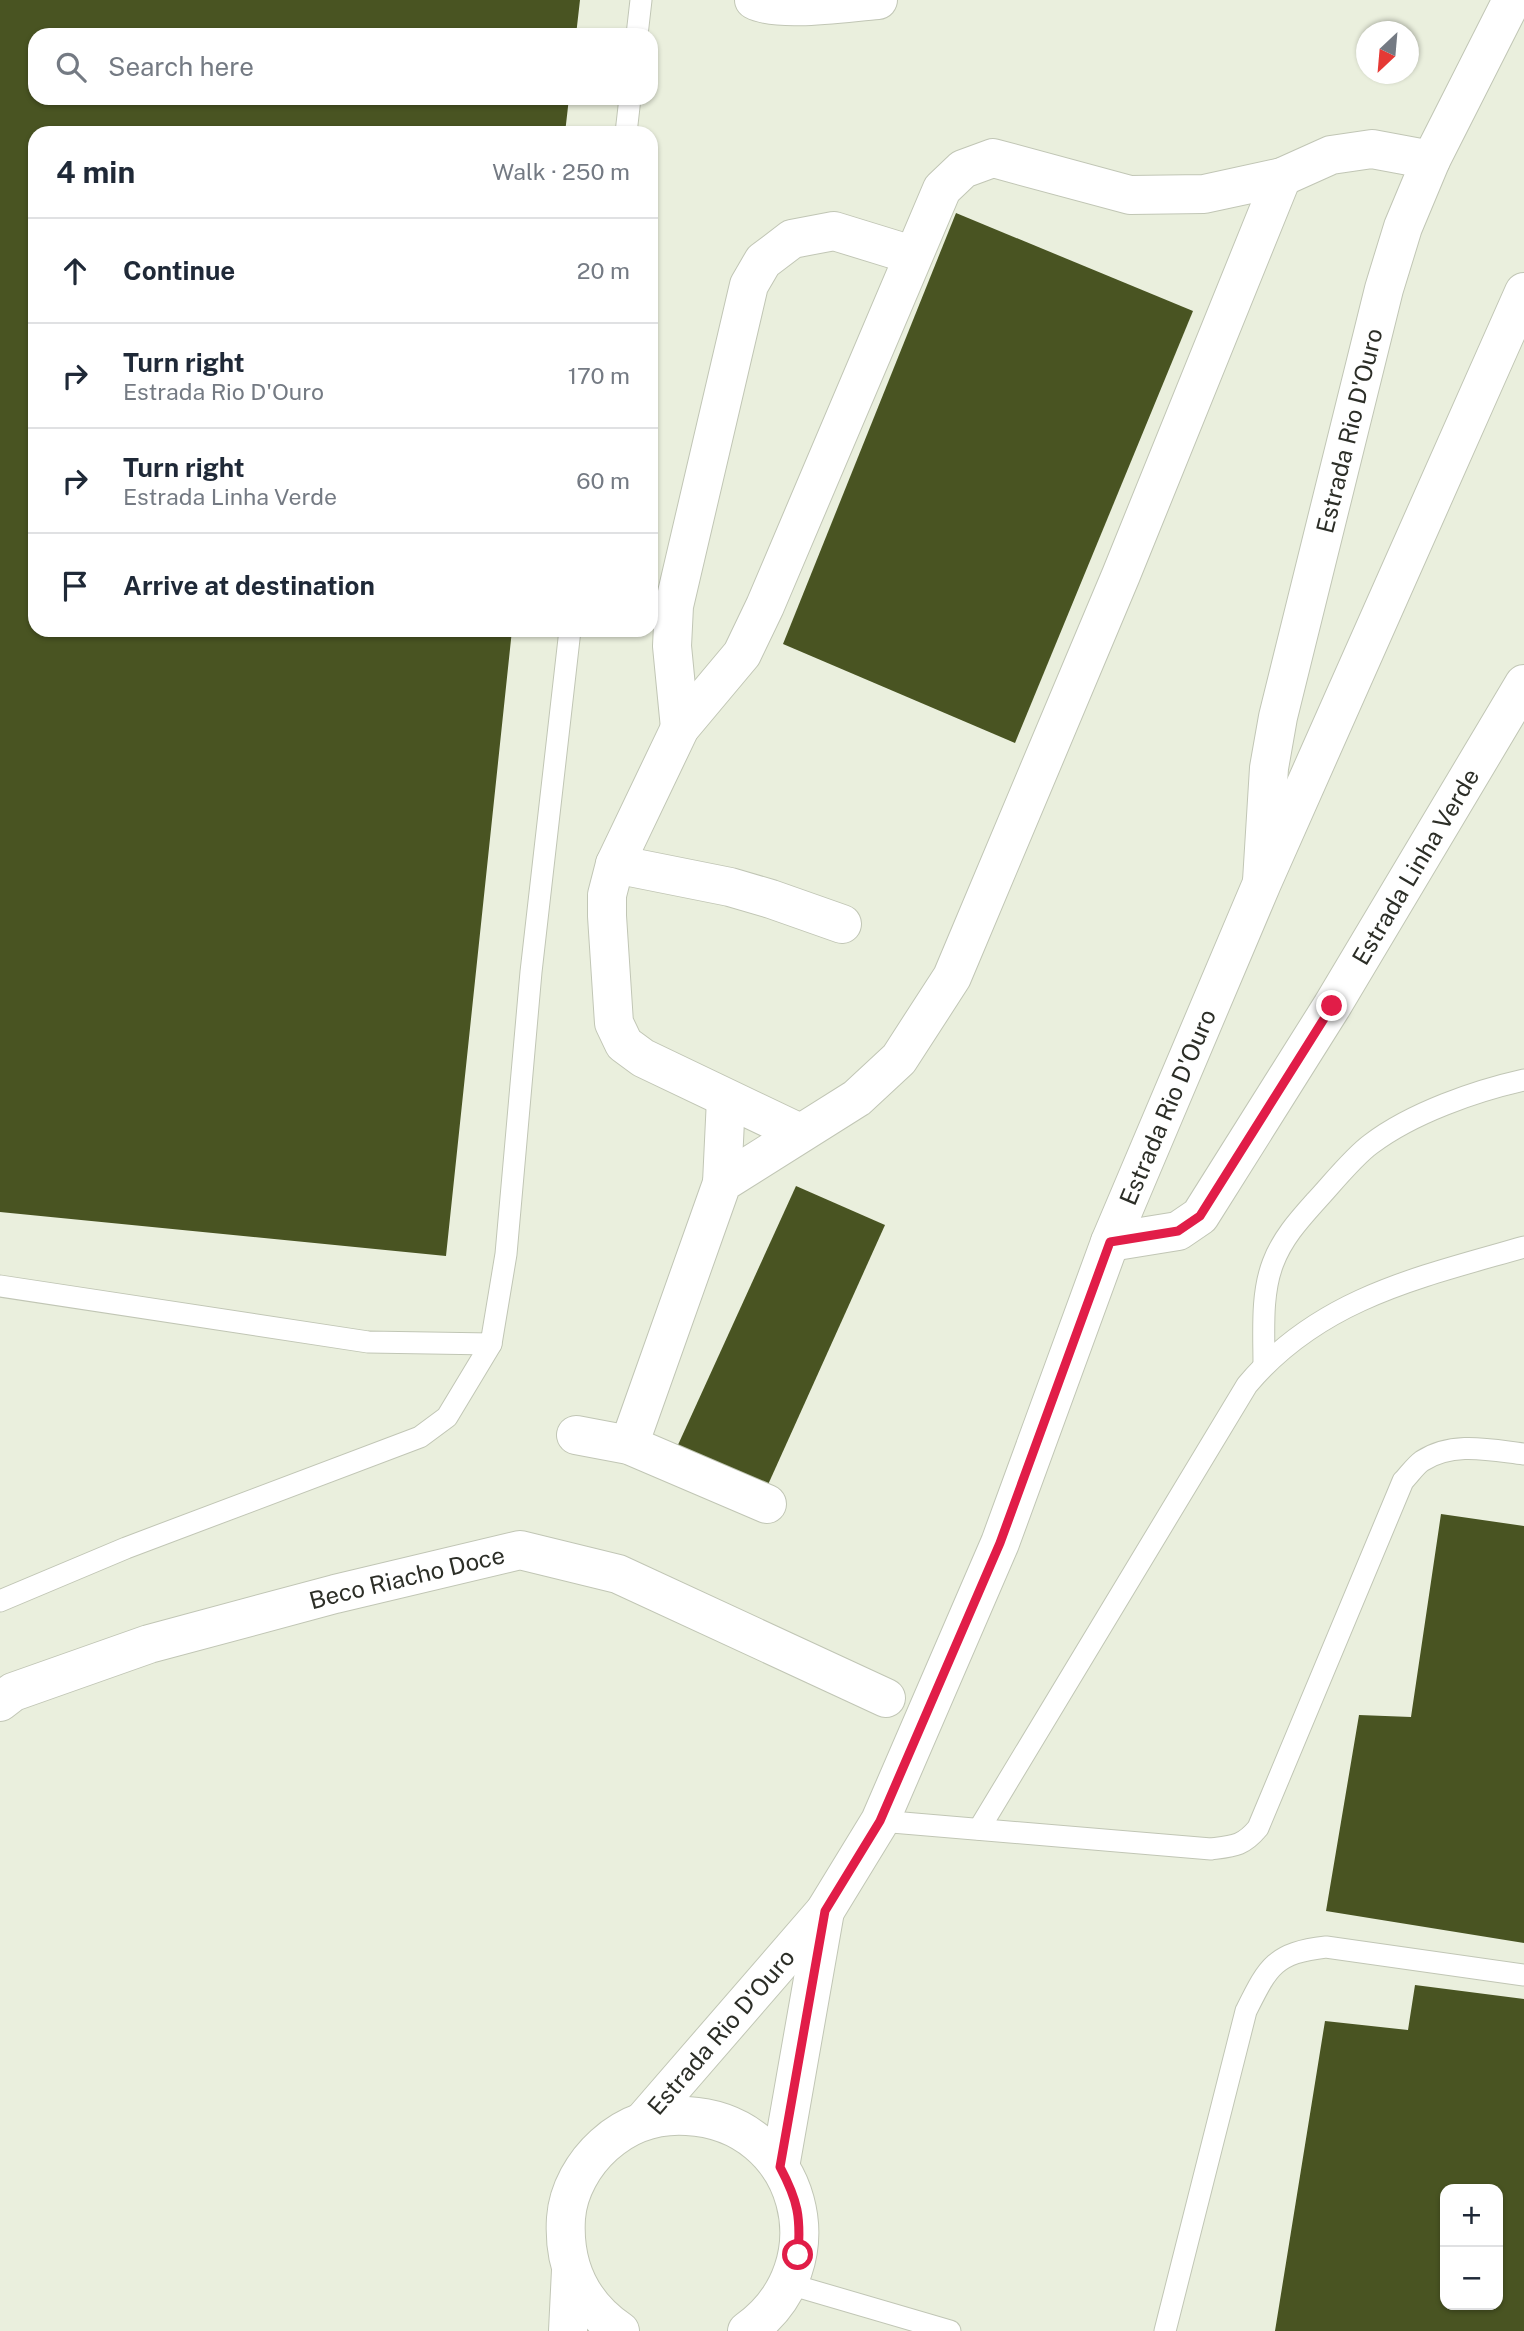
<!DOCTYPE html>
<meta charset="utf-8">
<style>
body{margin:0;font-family:"Public Sans",sans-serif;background:#f6f6f7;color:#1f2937}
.controls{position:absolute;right:21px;bottom:21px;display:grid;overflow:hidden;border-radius:14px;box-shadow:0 2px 5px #0004}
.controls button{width:63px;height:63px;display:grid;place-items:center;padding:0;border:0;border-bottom:2px solid #e0e1e3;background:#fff;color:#1f2937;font:35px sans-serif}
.compass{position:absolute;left:1356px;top:21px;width:63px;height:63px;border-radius:50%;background:#fff;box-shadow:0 2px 5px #0004;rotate:206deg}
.stop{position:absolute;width:21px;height:21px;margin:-16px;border:5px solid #e11d48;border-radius:50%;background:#fff}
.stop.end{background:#e11d48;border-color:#fff;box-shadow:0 2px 7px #0008}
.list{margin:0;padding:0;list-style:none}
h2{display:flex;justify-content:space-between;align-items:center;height:91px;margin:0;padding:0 28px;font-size:30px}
h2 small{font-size:23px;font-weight:400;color:#747a83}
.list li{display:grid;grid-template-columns:46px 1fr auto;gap:21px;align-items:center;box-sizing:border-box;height:105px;padding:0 28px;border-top:2px solid #e0e1e3}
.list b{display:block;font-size:26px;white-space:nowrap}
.list p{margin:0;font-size:23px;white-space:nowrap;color:#747a83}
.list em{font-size:23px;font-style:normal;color:#747a83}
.icon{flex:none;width:38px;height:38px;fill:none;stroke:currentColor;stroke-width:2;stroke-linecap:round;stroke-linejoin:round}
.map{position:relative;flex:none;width:1524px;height:2331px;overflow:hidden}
.search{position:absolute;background:#fff;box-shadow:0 2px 5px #0004;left:28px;top:28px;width:630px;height:77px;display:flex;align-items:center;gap:18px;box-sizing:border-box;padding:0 24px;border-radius:21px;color:#747a83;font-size:26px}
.panel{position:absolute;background:#fff;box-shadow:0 2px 5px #0004;left:28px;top:126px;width:630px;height:511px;border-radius:21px}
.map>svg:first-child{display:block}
.building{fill:#495422;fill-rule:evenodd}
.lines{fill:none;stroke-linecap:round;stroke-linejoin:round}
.service-casing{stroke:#c1c6b5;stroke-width:23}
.minor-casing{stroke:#c1c6b5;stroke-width:40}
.tertiary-casing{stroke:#c1c6b5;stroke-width:40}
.service{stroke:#fff;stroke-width:21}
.minor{stroke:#fff;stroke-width:38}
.tertiary{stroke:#fff;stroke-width:38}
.route{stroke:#e11d48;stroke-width:9}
.labels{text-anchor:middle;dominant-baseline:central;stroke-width:7;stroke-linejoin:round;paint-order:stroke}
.street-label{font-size:24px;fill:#2c2e27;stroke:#f7fdea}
</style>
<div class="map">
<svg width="1524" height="2331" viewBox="0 0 1524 2331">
<rect width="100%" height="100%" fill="#eaefdd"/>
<g class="building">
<polygon points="0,0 580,0 576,35 35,35 35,98 569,98 565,133 35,133 35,630 512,630 446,1256 0,1212"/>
<polygon points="956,213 1193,311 1015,743 783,644"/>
<polygon points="796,1186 885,1225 762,1498 672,1458"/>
<polygon points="1441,1514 1524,1526 1524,1943 1326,1911 1359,1715 1411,1717"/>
<path d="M 1415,1985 L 1524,1999 L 1524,2331 L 1275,2331 L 1325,2021 L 1408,2030 ZM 1445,2189 L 1498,2189 L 1498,2305 L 1445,2305 Z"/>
</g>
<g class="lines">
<g class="service-casing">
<g id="service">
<polyline points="637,35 641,0"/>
<polyline points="626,133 630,98"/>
<polyline points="0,1286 368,1342 491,1344 506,1254 531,972 570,630"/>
<path d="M 1264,1365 C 1264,1332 1261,1294 1273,1263 C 1282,1239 1298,1221 1315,1202 C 1331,1185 1353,1157 1371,1144 C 1412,1113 1475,1091 1524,1080"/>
<polyline points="0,1601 126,1548 420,1437 447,1417 491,1344"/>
<path d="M 880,1821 L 1211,1849 C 1234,1846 1243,1846 1258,1828 L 1403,1481 C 1409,1475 1415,1466 1422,1461 C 1453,1441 1490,1450 1524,1454"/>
<path d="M 979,1829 L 1247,1385 C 1320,1298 1420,1277 1524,1247"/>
<polyline points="789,2284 950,2331"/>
<path d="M 1165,2331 L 1246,2011 C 1268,1967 1274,1953 1326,1947 L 1524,1975"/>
</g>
</g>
<g class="minor-casing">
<g id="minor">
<path d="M 754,0 C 778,13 849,2 878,0"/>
<polyline points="680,728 672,646 674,606 749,285 763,261 792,239 834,231 912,255"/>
<polyline points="615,864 730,887 771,899 842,924"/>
<path id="s1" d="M 1262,881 L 1269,768 L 1278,717 L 1384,289 L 1403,227 L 1431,160 L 1512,0"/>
<polyline points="800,1133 643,1058 624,1044 614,1023 607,916 607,895 615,864 680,728 742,654 765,606 942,189 963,169 993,158 1130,195 1204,194 1282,177 1331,155 1372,149 1431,160"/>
<polyline points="722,1183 726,1099"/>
<path id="s2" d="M 1110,1242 L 1178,1231 L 1200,1216 L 1332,1006 L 1524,684"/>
<polyline points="576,1435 629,1445 767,1504"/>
<polyline points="629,1445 722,1183 857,1098 899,1059 952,977 1121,575 1282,177"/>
<path id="s3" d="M 0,1702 L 13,1692 L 149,1644 L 335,1594 L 520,1550 L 618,1574 L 886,1698"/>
</g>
</g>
<g class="tertiary-casing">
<g id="tertiary">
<path id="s4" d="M 644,2120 L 825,1911 L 880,1821 L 1000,1543 L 1110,1242 L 1262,883 L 1524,292"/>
<polyline points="780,2167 825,1911"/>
<polyline points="568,2331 571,2270"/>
<path d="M 620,2331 C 580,2304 563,2266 566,2218 C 568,2190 584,2163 604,2145 C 627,2124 656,2114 687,2116 C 802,2122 840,2265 747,2331"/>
</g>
</g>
<use href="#service" class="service"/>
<use href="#minor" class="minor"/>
<use href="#tertiary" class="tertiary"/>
</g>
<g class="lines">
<path class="route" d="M 798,2255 C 801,2217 798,2201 780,2167 L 825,1911 L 880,1821 L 1000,1543 L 1110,1242 L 1178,1231 L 1200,1216 L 1332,1006"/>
</g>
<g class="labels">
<g class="street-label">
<text stroke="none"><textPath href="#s1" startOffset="460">Estrada Rio D'Ouro</textPath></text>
<text stroke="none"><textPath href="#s2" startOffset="506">Estrada Linha Verde</textPath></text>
<text stroke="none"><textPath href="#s4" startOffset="1152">Estrada Rio D'Ouro</textPath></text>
<text stroke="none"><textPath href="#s3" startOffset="427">Beco Riacho Doce</textPath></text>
<text stroke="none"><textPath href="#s4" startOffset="117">Estrada Rio D'Ouro</textPath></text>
</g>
</g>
</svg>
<div class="controls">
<button>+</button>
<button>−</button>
</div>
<svg class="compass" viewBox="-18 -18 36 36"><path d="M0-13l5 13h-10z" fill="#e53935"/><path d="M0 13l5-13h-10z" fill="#747a83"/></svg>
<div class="stop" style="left:798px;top:2255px"></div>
<div class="stop end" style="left:1332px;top:1006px"></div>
<div class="search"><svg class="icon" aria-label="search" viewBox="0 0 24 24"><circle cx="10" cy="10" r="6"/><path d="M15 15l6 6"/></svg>Search here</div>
<section class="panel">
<h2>4 min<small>Walk · 250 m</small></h2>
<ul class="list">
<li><svg class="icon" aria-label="ahead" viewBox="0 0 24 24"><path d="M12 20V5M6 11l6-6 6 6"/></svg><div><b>Continue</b></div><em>20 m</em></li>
<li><svg class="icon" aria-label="right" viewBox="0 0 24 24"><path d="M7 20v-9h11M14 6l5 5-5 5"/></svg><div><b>Turn right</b><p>Estrada Rio D'Ouro</p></div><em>170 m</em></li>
<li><svg class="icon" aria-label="right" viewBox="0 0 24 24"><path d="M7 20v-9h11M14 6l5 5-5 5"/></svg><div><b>Turn right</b><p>Estrada Linha Verde</p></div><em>60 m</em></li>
<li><svg class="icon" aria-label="arrive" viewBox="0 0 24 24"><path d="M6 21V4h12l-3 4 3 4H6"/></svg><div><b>Arrive at destination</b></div></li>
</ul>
</section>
</div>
